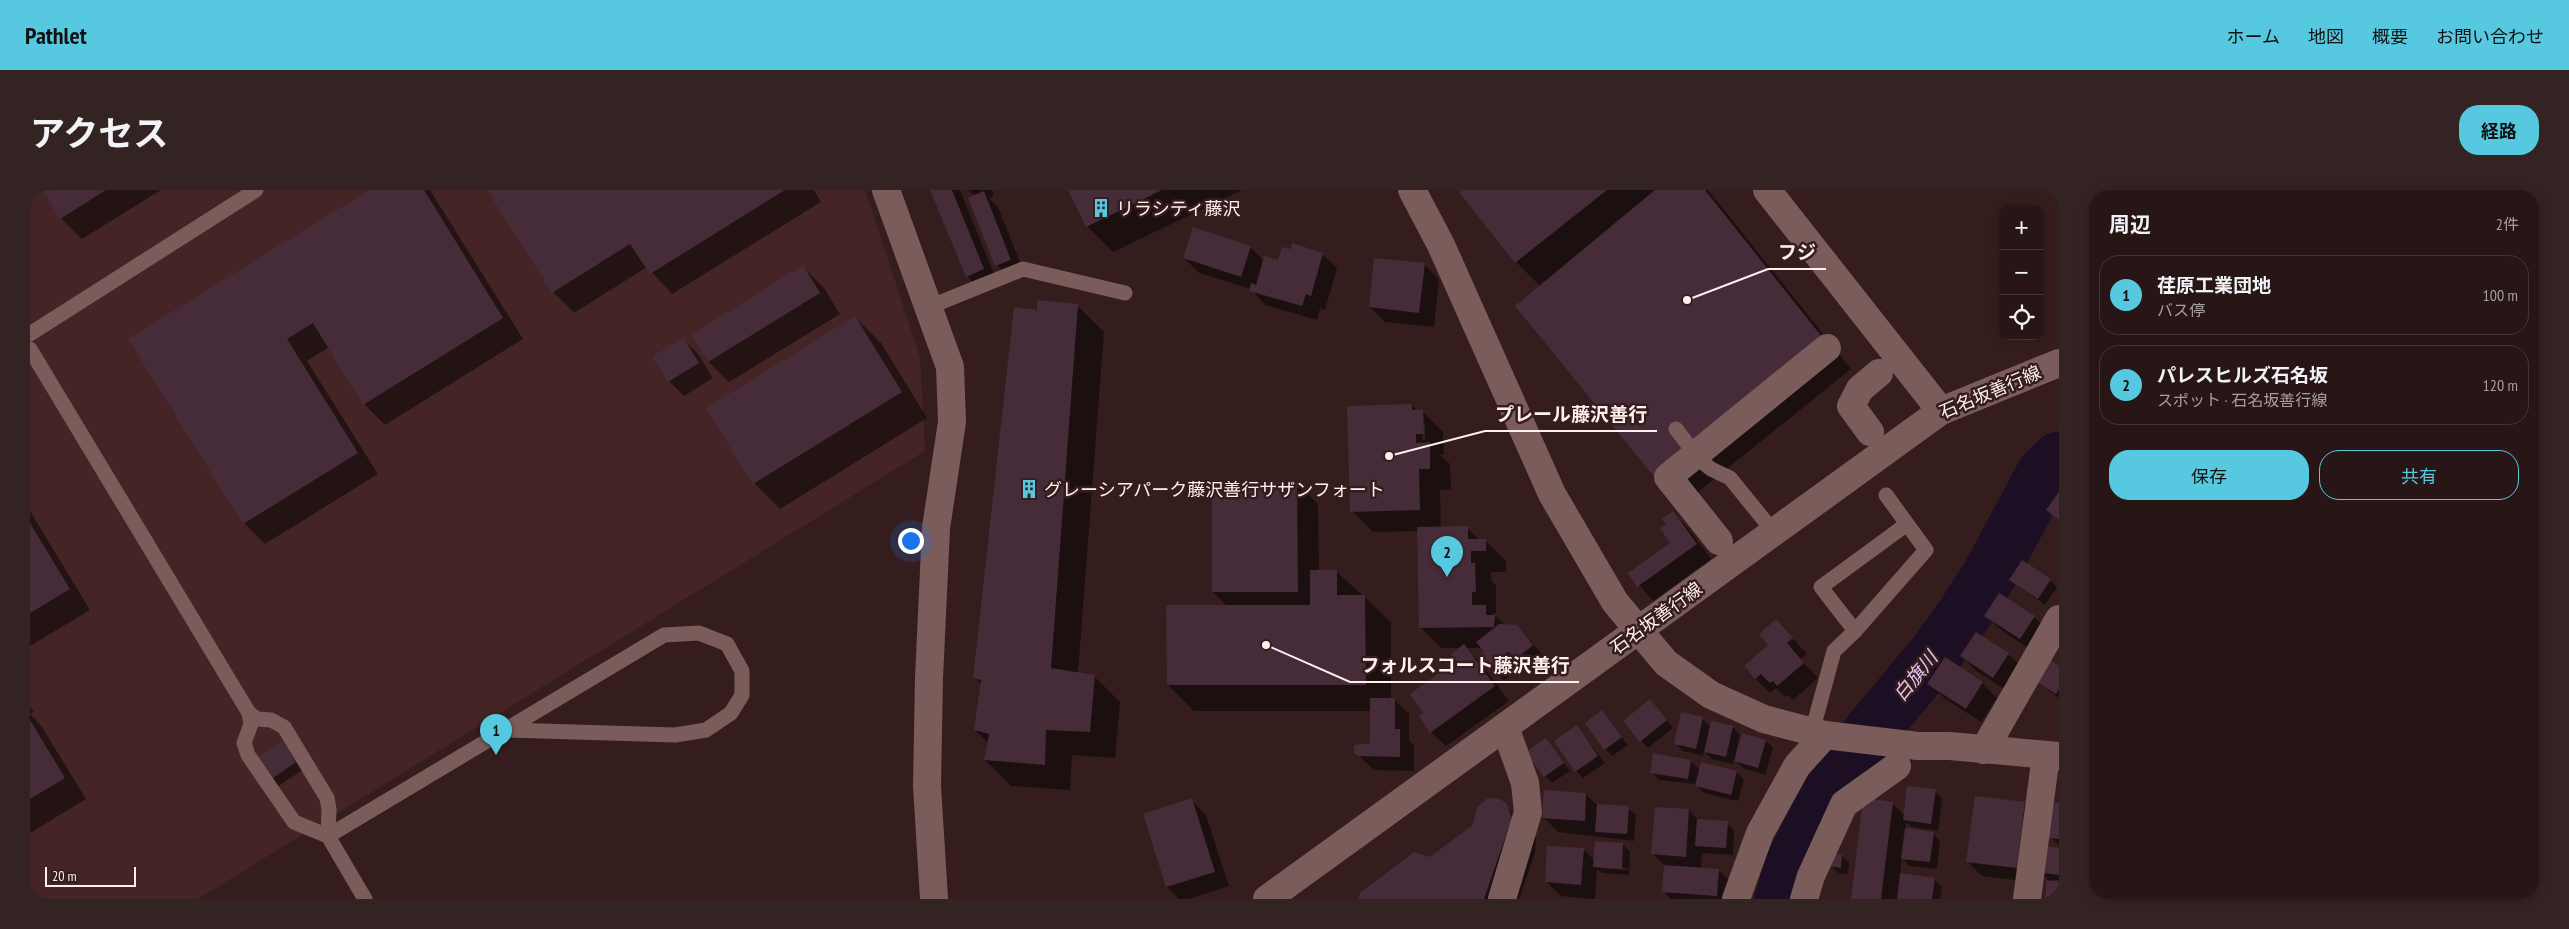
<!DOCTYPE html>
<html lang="ja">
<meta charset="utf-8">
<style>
body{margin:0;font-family:"PT Sans Narrow","Noto Sans JP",sans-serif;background:#342323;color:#f1f3f6}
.controls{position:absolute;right:15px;top:15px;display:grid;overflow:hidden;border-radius:10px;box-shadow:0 2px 12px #0003}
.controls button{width:45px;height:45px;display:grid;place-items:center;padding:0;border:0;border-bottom:1px solid #443535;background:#281616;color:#f1f3f6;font:25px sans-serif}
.scale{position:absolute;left:15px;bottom:12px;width:91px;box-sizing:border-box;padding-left:5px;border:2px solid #fef0ef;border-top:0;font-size:14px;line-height:18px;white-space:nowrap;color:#fef0ef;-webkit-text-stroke:4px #361d1d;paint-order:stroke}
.you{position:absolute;left:880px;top:350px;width:18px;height:18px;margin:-12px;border:4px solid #fff;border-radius:50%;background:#1a73e8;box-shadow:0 0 0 8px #1a73e833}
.badge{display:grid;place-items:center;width:32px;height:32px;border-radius:50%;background:#56c9e1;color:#111;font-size:16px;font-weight:700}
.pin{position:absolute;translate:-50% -41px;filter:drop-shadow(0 1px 2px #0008)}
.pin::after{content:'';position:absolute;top:26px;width:18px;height:15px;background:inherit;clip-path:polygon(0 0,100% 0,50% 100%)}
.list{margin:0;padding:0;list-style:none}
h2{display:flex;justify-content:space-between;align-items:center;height:65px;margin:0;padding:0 20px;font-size:21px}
h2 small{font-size:16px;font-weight:400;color:#a59fa1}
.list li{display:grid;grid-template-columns:32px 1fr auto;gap:15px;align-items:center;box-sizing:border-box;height:80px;margin:0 10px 10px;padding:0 10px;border:1px solid #443535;border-radius:20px}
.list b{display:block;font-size:19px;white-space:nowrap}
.list p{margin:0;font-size:16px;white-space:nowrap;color:#a59fa1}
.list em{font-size:16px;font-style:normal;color:#a59fa1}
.actions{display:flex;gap:10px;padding:15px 20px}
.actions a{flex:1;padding:11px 0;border:1px solid #56c9e1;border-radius:20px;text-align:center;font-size:18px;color:#56c9e1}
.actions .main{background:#56c9e1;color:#111}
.icon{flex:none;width:28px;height:28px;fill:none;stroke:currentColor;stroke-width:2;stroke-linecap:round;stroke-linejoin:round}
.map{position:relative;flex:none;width:2029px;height:709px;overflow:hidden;border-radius:20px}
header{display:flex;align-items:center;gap:30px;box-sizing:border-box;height:70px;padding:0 25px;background:#56c9e1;color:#111}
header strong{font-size:24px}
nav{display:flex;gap:28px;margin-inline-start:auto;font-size:18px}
.intro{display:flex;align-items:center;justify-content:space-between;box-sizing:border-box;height:120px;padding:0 30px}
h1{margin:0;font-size:35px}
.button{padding:12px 22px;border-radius:20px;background:#56c9e1;color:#111;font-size:18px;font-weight:700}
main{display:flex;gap:30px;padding:0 30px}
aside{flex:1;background:#281616;border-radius:20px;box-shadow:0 2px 12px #0003}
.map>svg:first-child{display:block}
.built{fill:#452425}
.green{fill:#372f1d}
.shadow{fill:#0007;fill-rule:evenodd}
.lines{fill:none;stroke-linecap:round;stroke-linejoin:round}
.river{stroke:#1c0f23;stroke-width:55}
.building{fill:#462c39}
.lane{stroke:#7a5c5b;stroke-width:15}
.street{stroke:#7a5c5b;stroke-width:28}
.secondary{stroke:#7a5c5b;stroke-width:28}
.labels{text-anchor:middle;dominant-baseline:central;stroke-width:5;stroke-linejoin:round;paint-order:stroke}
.poi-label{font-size:18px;fill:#fef0ef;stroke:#361d1d;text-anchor:start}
.street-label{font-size:18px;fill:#fef0ef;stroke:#361d1d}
.water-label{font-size:19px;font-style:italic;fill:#e4c4f5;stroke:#361d1d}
.leader{fill:none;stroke:#fef0ef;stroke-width:2}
.callout-dot{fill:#fef0ef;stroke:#361d1d;stroke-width:2}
.callout-label{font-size:19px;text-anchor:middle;font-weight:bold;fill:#fef0ef;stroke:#361d1d;stroke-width:5;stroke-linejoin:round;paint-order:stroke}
</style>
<header>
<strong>Pathlet</strong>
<nav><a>ホーム</a><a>地図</a><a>概要</a><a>お問い合わせ</a></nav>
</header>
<div class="intro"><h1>アクセス</h1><a class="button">経路</a></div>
<main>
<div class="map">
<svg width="2029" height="709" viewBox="0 0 2029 709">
<rect width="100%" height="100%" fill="#361d1d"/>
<polygon class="built" points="0,0 835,0 890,167 895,261 168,709 0,709"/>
<path class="green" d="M 1795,568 L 1807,573 C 1779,618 1757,659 1741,709 L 1724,709 L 1743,651 L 1784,576 Z"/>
<g class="shadow">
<polygon points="13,0 131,0 52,49 31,28"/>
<polygon points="341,0 400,0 493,149 355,235 334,214 299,157 277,171 348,284 235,354 214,333 99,149"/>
<polygon points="459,0 784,0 791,12 642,104 617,77 544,123 523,102"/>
<polygon points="902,0 930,0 968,94 951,101 937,86"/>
<polygon points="938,0 962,0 964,6 959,8 968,17 995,85 981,90 967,75 945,6"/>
<polygon points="1040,0 1212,0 1083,62 1057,36"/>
<polygon points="1434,0 1678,0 1821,179 1653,314 1510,96 1486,72 1430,3"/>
<polygon points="1220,57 1234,71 1249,71 1292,64 1307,78 1295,120 1290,118 1287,130 1235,115 1221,99 1169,83 1154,68"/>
<polygon points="1394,74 1409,89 1404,137 1355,132 1340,117"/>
<polygon points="773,77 794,98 810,124 699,192 678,171"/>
<polygon points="1048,116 1074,142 1048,483 1064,486 1090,512 1085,568 1042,565 1040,600 981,596 955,570 958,553 945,540 952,495 944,487"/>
<polygon points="825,127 851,153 897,228 750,319 724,293 678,218"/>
<polygon points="653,149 668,164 683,188 654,206 639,191 624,167"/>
<path d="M 1382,215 L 1387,221 L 1392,221 L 1413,242 L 1414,264 L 1410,265 L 1420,274 L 1421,299 L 1410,300 L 1411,338 L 1437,338 L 1450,350 L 1455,350 L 1476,371 L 1476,382 L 1461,382 L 1461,390 L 1466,395 L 1466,423 L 1462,423 L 1475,435 L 1487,436 L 1517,470 L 1501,484 L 1493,476 L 1474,490 L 1460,476 L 1453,458 L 1436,458 L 1449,471 L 1479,511 L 1416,556 L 1401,542 L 1395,524 L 1428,471 L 1432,458 L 1411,458 L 1390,437 L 1389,341 L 1343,342 L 1322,321 ZM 1392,235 L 1395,235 L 1395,250 L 1393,250 ZM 1482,456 L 1484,458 L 1464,474 L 1464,471 Z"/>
<polygon points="1267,293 1288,314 1289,381 1306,381 1361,432 1361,509 1364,510 1379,524 1379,550 1384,555 1384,581 1344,580 1325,562 1342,554 1341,521 1164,521 1138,495 1197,416 1183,402"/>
<polygon points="0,321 60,420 0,456"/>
<polygon points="1643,323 1658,338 1681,369 1623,411 1600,384 1642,353 1638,334"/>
<polygon points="1980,390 2020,390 2027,397 2015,415"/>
<polygon points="1956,426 2004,427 2019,442 2005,463 1971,440"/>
<polygon points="1746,430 1777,464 1770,469 1788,488 1763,510 1758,505 1755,507 1746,498 1740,503 1725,488 1740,455"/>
<polygon points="1978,464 1993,478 1978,501 1946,481 1932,466"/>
<polygon points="2029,477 2029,508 2002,488"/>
<polygon points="1952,493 1967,508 1951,532 1914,508 1899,494"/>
<polygon points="0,516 4,522 0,524"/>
<polygon points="1627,518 1643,538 1618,558 1611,551"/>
<polygon points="1572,522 1598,555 1582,566 1575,559"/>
<polygon points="0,524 10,534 56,609 0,643"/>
<polygon points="1672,529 1681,537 1703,537 1710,545 1706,562 1736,551 1743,558 1735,585 1713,578 1704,569 1703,574 1682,569 1674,561 1673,566 1653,561 1646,554"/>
<polygon points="1547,537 1575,573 1553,588 1546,581"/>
<polygon points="1516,550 1540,581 1522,593 1515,586"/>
<polygon points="252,552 273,580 248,596 241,589"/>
<polygon points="1661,571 1670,580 1706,582 1714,589 1708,611 1674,603 1665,594 1629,590 1622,582"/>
<polygon points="1905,601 1912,608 1908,641 1882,637 1876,632 1876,640 1903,643 1910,651 1907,679 1879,676 1872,668 1870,685 1904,689 1912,697 1910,709 1822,709 1862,613 1875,626"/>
<polygon points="1556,604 1568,616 1598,618 1606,625 1604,651 1528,642 1513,627"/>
<polygon points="1161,610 1176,625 1199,696 1159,709 1149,709 1137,697"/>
<polygon points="1469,610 1506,647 1505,663 1489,709 1329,709 1400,668 1445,635"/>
<polygon points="1994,613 2009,628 2001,692 1952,686 1937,671"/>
<polygon points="2029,615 2029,655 2020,647"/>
<polygon points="1659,620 1669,631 1697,633 1704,640 1703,665 1672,663 1671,678 1688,680 1703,694 1702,709 1641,709 1634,702 1636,677 1623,664"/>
<path d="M 1593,654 L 1600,662 L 1599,685 L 1572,683 L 1567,679 L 1565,709 L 1531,706 L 1516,692 L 1553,659 L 1565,671 ZM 1570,676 L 1598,678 L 1598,680 L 1570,678 Z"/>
<polygon points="2029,659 2029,690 2023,690 2022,692 2029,709 2016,709 2018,689 2008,681"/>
<polygon points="1812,666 1819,673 1818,684 1808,683 1801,676"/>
</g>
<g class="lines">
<polyline class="river" points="1752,709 1763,673 1802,597 1833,551 1907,462 1933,426 1960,384 2014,283 2029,269"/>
</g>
<g class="building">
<polygon points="12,0 76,0 30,29"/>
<polygon points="339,0 394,0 473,128 333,215 283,133 257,149 328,263 213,334 98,149"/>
<polygon points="457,0 755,0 620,84 600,54 522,103"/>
<polygon points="900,0 922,0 954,79 936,87"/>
<polygon points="1038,0 1132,0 1056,37"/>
<polygon points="1432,0 1577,0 1485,73 1429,2"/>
<polygon points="1625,0 1675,0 1796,152 1626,289 1485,116"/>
<polygon points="954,1 981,70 965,76 938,8"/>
<polygon points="1163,37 1221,56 1211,87 1153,68"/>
<polygon points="1262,53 1293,63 1281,106 1276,104 1272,116 1219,101 1221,93 1226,95 1234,66 1248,70 1252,57 1261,59"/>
<polygon points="1344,68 1395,73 1389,123 1339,117"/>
<polygon points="773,75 790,103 678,172 661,145"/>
<polygon points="1007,110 1048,114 1021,478 1065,485 1060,542 1016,540 1015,575 954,570 959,544 944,540 951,490 943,488 984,117 1007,120"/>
<polygon points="825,126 872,202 723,294 676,218"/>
<polygon points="653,147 669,173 638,192 622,167"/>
<polygon points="1382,214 1382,220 1393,219 1394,244 1386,244 1386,253 1400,252 1400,279 1389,279 1390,320 1320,322 1317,216"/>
<polygon points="1182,292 1267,292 1268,402 1182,402"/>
<polygon points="2029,302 2029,330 2016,320"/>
<polygon points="1643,321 1667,354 1607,397 1598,383 1640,353 1630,338 1636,334 1632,329"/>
<polygon points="0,333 40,399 0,423"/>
<polygon points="1438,336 1438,349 1456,349 1456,361 1441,361 1441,373 1445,373 1446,402 1442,402 1442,415 1456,415 1456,425 1465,425 1464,437 1389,438 1387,337"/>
<polygon points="1992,370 2021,389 2008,409 1979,390"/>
<polygon points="1280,380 1307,380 1307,405 1335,405 1336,495 1137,495 1136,415 1280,415"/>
<polygon points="1969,403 2005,426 1990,449 1954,426"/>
<polygon points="1746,429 1763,448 1757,453 1774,473 1747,496 1743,491 1740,493 1731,484 1725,489 1714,476 1738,455 1729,444"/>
<polygon points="1469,434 1487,435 1503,455 1485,470 1478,461 1459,477 1450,465 1454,462 1446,452"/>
<polygon points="1946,442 1979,463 1963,488 1930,466"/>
<polygon points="1434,454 1465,496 1400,543 1389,526 1393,523 1380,504 1426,471 1421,464"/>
<polygon points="2015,466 2029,476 2029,499 2026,504 2001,488"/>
<polygon points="1915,467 1953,492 1936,519 1897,494"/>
<polygon points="1340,508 1365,508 1365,539 1370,539 1370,567 1328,566 1324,563 1324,555 1340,553"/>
<polygon points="1620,509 1637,530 1610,552 1593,531"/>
<polygon points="1572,520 1592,547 1574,560 1555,533"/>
<polygon points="1651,522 1673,527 1666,559 1644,554"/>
<polygon points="0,530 35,588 0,609"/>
<polygon points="1681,531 1703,536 1696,567 1674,562"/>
<polygon points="1547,535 1568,566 1545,582 1524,551"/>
<polygon points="1712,543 1736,550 1728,578 1704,571"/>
<polygon points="1516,548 1534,573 1514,587 1496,562"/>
<polygon points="253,551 266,572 240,590 225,569"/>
<polygon points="1623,563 1661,570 1658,589 1620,583"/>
<polygon points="1671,572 1707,581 1701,605 1665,596"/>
<polygon points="1877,596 1906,599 1901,634 1873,630"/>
<polygon points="1514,600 1556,603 1555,631 1512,628"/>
<polygon points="1945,606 1995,612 1987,678 1936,672"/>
<polygon points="1162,608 1185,682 1136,697 1113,624"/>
<polygon points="1458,608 1470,609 1476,613 1482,628 1454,709 1328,709 1330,703 1384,662 1400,667 1443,635 1447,617"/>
<polygon points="1833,608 1863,612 1851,709 1821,709"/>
<polygon points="2023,613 2029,613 2029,649 2018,648"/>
<polygon points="1567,614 1599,616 1597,644 1565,642"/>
<polygon points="1625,617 1659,619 1656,667 1621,664"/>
<polygon points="1667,629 1698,631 1696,658 1665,656"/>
<polygon points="1875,638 1904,642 1900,672 1871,669"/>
<polygon points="1565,651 1593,653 1592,679 1563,677"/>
<polygon points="2010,655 2029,658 2029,685 2007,682"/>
<polygon points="1517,656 1554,658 1551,695 1515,692"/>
<polygon points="1801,663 1812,665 1811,678 1799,676"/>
<polygon points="1634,675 1689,679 1687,706 1632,702"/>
<polygon points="1870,683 1905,688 1902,709 1867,709"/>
<polygon points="2017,690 2029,692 2029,709 2015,709"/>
</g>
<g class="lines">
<g class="lane">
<polyline points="899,117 993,79 1095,103"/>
<polyline points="0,144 226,0"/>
<polyline points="0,159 219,523 221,534 214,553 218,565 264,632 298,646"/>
<polyline points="1646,239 1669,269 1681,279 1700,288 1743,341"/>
<polyline points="1856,305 1896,360 1825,441 1791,397 1877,334"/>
<polyline points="219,523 227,529 241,530 254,537 297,608 299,619 298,646 335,709"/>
<polyline points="1782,542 1804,461 1825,441"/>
<polyline points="298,646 634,445 669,443 697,454 712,481 712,505 701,523 676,540 645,545 477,540"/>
</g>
<g class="street">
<polyline points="1840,242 1821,216 1830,199 1849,183"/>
<polyline points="1689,351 1638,287 1797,158"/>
<polyline points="1954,560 2029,429"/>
<polyline points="1472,709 1498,622 1495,593 1475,537"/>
<polyline points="1706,709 1730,643 1767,576 1795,545"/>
<polyline points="1774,709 1781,686 1814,614 1867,576"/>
<polyline points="1997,709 2016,565"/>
</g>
<g class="secondary">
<polyline points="856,0 920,177 922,232 906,338 899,488 897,596 904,709"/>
<polyline points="1382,0 1411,55 1522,304 1585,412 1636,473 1681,505 1734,529 1795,545 1888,556 1920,556 2029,566"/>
<polyline points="1737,0 1911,221"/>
<polyline points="1237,709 1911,221 2029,173"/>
</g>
</g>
<defs>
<g id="building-bare" transform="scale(1.5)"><path d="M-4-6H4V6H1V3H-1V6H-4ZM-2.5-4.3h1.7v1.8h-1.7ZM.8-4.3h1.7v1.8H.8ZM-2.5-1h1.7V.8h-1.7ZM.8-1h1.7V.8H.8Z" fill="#56c9e1" stroke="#361d1d" stroke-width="2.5" paint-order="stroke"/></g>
</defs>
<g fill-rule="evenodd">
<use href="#building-bare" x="1071" y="18"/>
<use href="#building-bare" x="999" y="299"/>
</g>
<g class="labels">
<g class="poi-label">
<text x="1086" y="18">リラシティ藤沢</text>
<text x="1014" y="299">グレーシアパーク藤沢善行サザンフォート</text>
</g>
<g class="street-label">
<text transform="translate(1960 202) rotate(-23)">石名坂善行線</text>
<text transform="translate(1626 428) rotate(-36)">石名坂善行線</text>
</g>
<g class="water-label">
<text transform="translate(1885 486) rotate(-51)">白旗川</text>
</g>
</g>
<path class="leader" d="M1657 110L1738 79H1796M1359 266L1455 241H1627M1236 455L1320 492H1549"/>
<g class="callout-dot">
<circle cx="1657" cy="110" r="5"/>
<circle cx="1359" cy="266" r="5"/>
<circle cx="1236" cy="455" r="5"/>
</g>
<g class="callout-label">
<text x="1767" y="69">フジ</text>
<text x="1541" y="231">プレール藤沢善行</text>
<text x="1435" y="482">フォルスコート藤沢善行</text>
</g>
</svg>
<div class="controls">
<button>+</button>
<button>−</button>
<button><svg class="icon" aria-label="locate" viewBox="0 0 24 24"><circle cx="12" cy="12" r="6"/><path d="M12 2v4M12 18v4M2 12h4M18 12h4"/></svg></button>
</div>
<div class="scale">20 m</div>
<div class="you"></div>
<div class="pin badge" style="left:466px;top:565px">1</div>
<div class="pin badge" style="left:1417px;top:387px">2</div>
</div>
<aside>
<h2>周辺<small>2件</small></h2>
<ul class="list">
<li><span class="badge">1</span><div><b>荏原工業団地</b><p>バス停</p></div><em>100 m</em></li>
<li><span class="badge">2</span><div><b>パレスヒルズ石名坂</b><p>スポット · 石名坂善行線</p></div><em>120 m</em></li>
</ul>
<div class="actions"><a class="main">保存</a><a>共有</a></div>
</aside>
</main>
